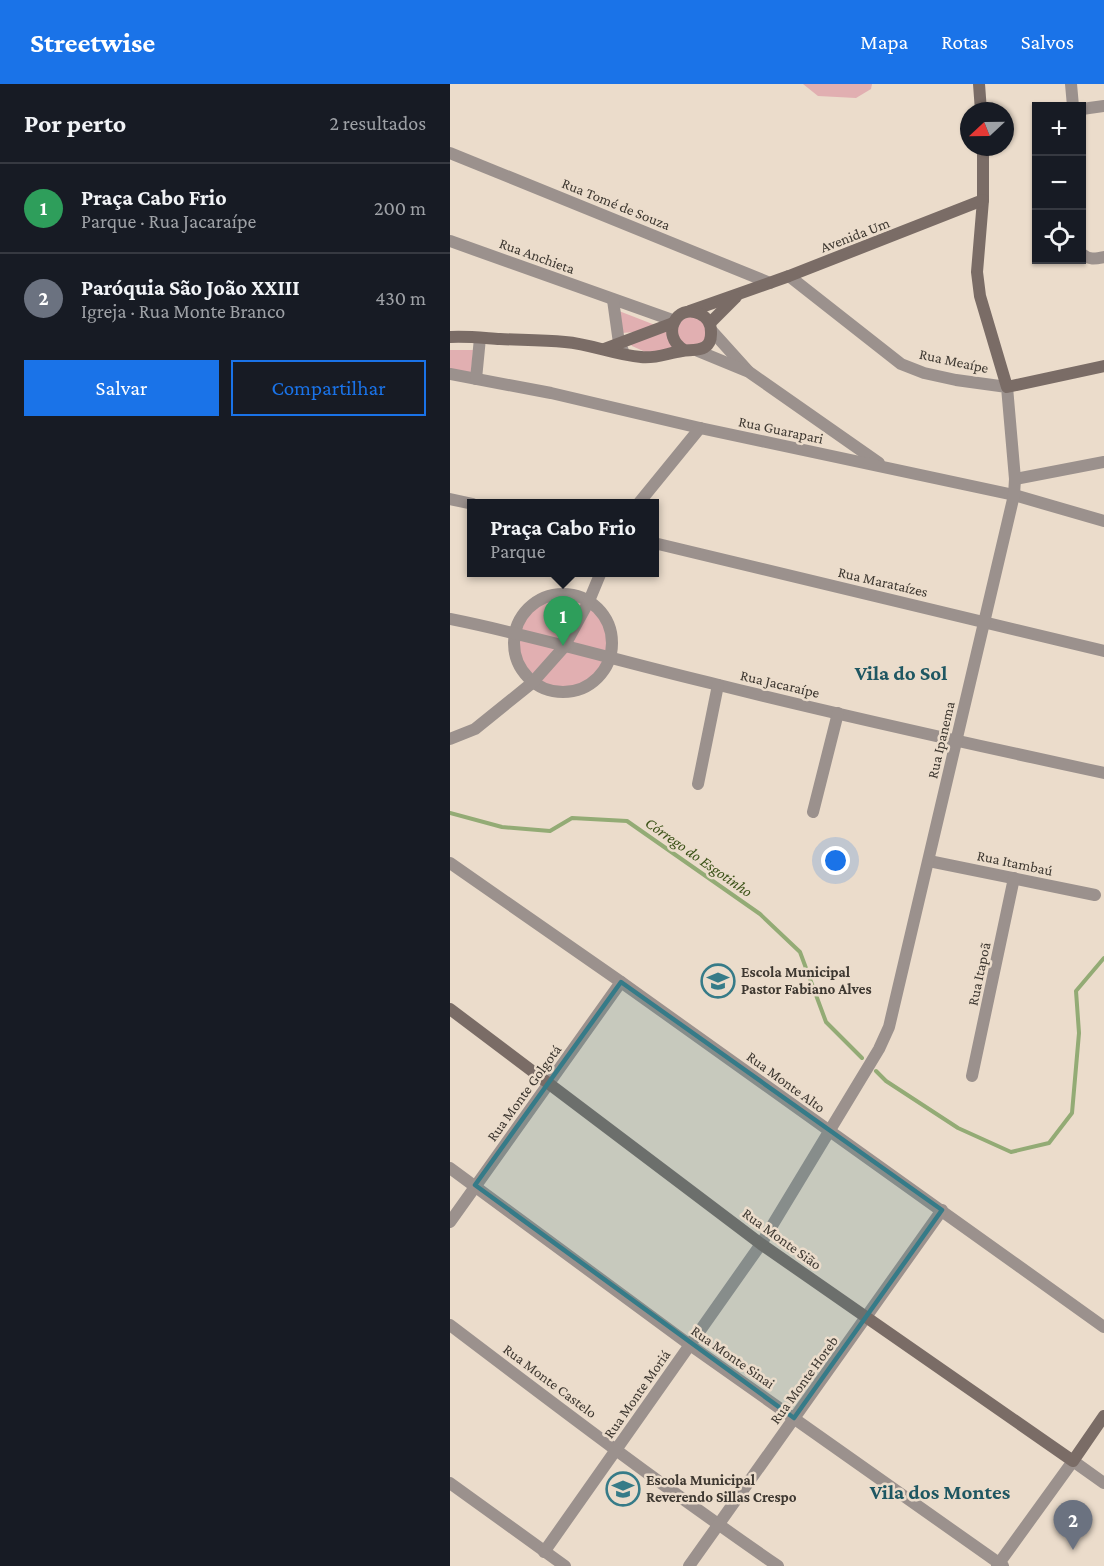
<!DOCTYPE html>
<html lang="pt">
<meta charset="utf-8">
<style>
body{margin:0;font-family:"Crimson Pro",serif;background:#242831;color:#f1f3f6}
.controls{position:absolute;right:18px;top:18px;display:grid;overflow:hidden;border-radius:0px;box-shadow:0 2px 4px #0004}
.controls button{width:54px;height:54px;display:grid;place-items:center;padding:0;border:0;border-bottom:2px solid #363941;background:#171b24;color:#f1f3f6;font:30px sans-serif}
.compass{position:absolute;left:510px;top:18px;width:54px;height:54px;border-radius:50%;background:#171b24;box-shadow:0 2px 4px #0004;rotate:248deg}
.you{position:absolute;left:386px;top:777px;width:21px;height:21px;margin:-15px;border:4px solid #fff;border-radius:50%;background:#1a73e8;box-shadow:0 0 0 9px #1a73e833}
.badge{display:grid;place-items:center;width:39px;height:39px;border-radius:50%;background:#1a73e8;color:#fff;font-size:20px;font-weight:700}
.pin{position:absolute;translate:-50% -50px;filter:drop-shadow(0 2px 3px #0008)}
.pin::after{content:'';position:absolute;top:32px;width:21px;height:18px;background:inherit;clip-path:polygon(0 0,100% 0,50% 100%)}
.popup{position:absolute;left:17px;top:415px;width:192px;height:78px;box-sizing:border-box;display:grid;place-content:center;border-radius:0px;background:#171b24;filter:drop-shadow(0 2px 4px #0005);font-size:20px;white-space:nowrap;color:#9ea1a6}
.popup b{font-size:22px;color:#f1f3f6}
.popup::after{content:'';position:absolute;left:50%;top:100%;margin-left:-12px;border:12px solid transparent;border-top-color:#171b24}
.list{margin:0;padding:0;list-style:none}
h2{display:flex;justify-content:space-between;align-items:center;height:78px;margin:0;padding:0 24px;font-size:26px}
h2 small{font-size:20px;font-weight:400;color:#9ea1a6}
.list li{display:grid;grid-template-columns:39px 1fr auto;gap:18px;align-items:center;box-sizing:border-box;height:90px;padding:0 24px;border-top:2px solid #363941}
.list b{display:block;font-size:22px;white-space:nowrap}
.list p{margin:0;font-size:20px;white-space:nowrap;color:#9ea1a6}
.list em{font-size:20px;font-style:normal;color:#9ea1a6}
.actions{display:flex;gap:12px;padding:18px 24px}
.actions a{flex:1;padding:14px 0;border:2px solid #1a73e8;border-radius:0px;text-align:center;font-size:21px;color:#1a73e8}
.actions .main{background:#1a73e8;color:#fff}
.icon{flex:none;width:33px;height:33px;fill:none;stroke:currentColor;stroke-width:2;stroke-linecap:round;stroke-linejoin:round}
.map{position:relative;flex:none;width:654px;height:1482px;overflow:hidden}
header{display:flex;align-items:center;gap:36px;box-sizing:border-box;height:84px;padding:0 30px;background:#1a73e8;color:#fff}
header strong{font-size:28px}
nav{display:flex;gap:33px;margin-inline-start:auto;font-size:21px}
main{display:flex}
aside{flex:1;background:#171b24}
.map>svg:first-child{display:block}
.green{fill:#e1afb1}
.lines{fill:none;stroke-linecap:round;stroke-linejoin:round}
.stream{stroke:#93ab75;stroke-width:4}
.street{stroke:#9b918d;stroke-width:12}
.secondary{stroke:#7a6c66;stroke-width:12}
.marked{fill:#367b88;fill-opacity:0.2;stroke:#367b88;stroke-width:4.5;stroke-linejoin:round}
.labels{text-anchor:middle;dominant-baseline:central;stroke-width:5;stroke-linejoin:round;paint-order:stroke}
.street-label{font-size:15px;fill:#3e3831;stroke:#ebdccb}
.poi-label{font-size:15px;font-weight:bold;fill:#3e3831;stroke:#ebdccb;text-anchor:start}
.water-label{font-size:16px;font-style:italic;fill:#3a5116;stroke:#ebdccb}
.district-label{font-size:21px;font-weight:bold;fill:#1f5762;stroke:#ebdccb}
</style>
<header>
<strong>Streetwise</strong>
<nav><a>Mapa</a><a>Rotas</a><a>Salvos</a></nav>
</header>
<main>
<aside>
<h2>Por perto<small>2 resultados</small></h2>
<ul class="list">
<li><span class="badge" style="background:#2e9e5b">1</span><div><b>Praça Cabo Frio</b><p>Parque · Rua Jacaraípe</p></div><em>200 m</em></li>
<li><span class="badge" style="background:#6b7280">2</span><div><b>Paróquia São João XXIII</b><p>Igreja · Rua Monte Branco</p></div><em>430 m</em></li>
</ul>
<div class="actions"><a class="main">Salvar</a><a>Compartilhar</a></div>
</aside>
<div class="map">
<svg width="654" height="1482" viewBox="0 0 654 1482">
<rect width="100%" height="100%" fill="#ebdccb"/>
<g class="green">
<polygon points="353,0 422,0 421,5 406,14 368,12"/>
<polygon points="169,227 205,241 184,248 172,249"/>
<polygon points="243,231 256,240 256,255 244,264 230,259 226,243 228,238"/>
<polygon points="218,246 219,257 223,265 200,270 182,262 179,258"/>
<polygon points="0,266 23,266 21,290 0,286"/>
<circle cx="113" cy="560" r="45"/>
</g>
<g class="lines">
<g class="stream">
<polyline points="0,729 52,743 100,747 122,734 177,737 310,830 350,868 376,938 412,974"/>
<polyline points="426,987 436,997 508,1044 561,1068 599,1059 622,1029 629,949 626,907 654,874"/>
</g>
<g class="street">
<polyline points="621,0 623,22"/>
<polyline points="632,25 654,22"/>
<polyline points="0,69 320,199"/>
<polyline points="0,157 225,237"/>
<path d="M 632,170 C 639,176 645,175 654,173"/>
<polyline points="163,216 169,259 173,267"/>
<polyline points="261,246 298,287"/>
<polyline points="248,267 299,288 429,379"/>
<polyline points="0,290 101,309 250,344 564,411 654,437"/>
<polyline points="26,295 30,254"/>
<polyline points="565,395 654,378"/>
<polyline points="0,415 23,420"/>
<polyline points="188,420 250,344"/>
<polyline points="204,459 654,567"/>
<circle cx="113" cy="559" r="49"/>
<path d="M 0,535 C 90,553 179,580 269,601 C 397,633 525,661 654,689"/>
<polyline points="0,655 25,645 82,599 114,563 139,517 151,488"/>
<polyline points="248,700 268,601"/>
<polyline points="363,728 388,629"/>
<polyline points="479,777 645,811"/>
<polyline points="0,779 171,898 654,1243"/>
<polyline points="522,992 564,794"/>
<polyline points="0,1084 240,1261 553,1482"/>
<polyline points="0,1138 171,898"/>
<path d="M 0,1241 C 108,1323 216,1405 328,1482"/>
<polyline points="0,1399 115,1482"/>
<polyline points="94,1468 311,1160 429,965 439,943 564,411 565,395 557,303 506,296 474,289 451,280 339,192"/>
<polyline points="239,1482 492,1126"/>
<polyline points="547,1482 623,1377 654,1399"/>
</g>
<g class="secondary">
<polyline points="529,0 531,27"/>
<polyline points="533,63 533,116 527,188 530,212 557,303 654,282"/>
<polyline points="240,227 339,192 533,116"/>
<polyline points="260,239 286,213"/>
<path d="M 0,253 C 17,252 34,254 50,255 C 72,256 93,256 115,258 C 141,260 165,271 191,273 C 205,275 218,269 232,267 C 244,265 262,269 261,248 C 261,240 257,233 250,230 C 226,218 210,252 234,266"/>
<polyline points="154,265 223,239"/>
<polyline points="0,925 311,1160 623,1377 654,1332"/>
</g>
</g>
<path class="marked" d="M 171,898 L 492,1126 L 344,1334 L 25,1101 Z"/>
<defs>
<g id="school-ring" transform="scale(1.725)"><circle r="9.5" fill="#ebdccb" stroke="#367b88" stroke-width="1.5"/><path d="M0-5L7-2L0 1L-7-2ZM-4 1L0 2.5L4 1V4Q0 6-4 4Z" fill="#367b88"/></g>
</defs>
<g fill-rule="evenodd">
<use href="#school-ring" x="268" y="897"/>
<use href="#school-ring" x="173" y="1405"/>
</g>
<g class="labels">
<g class="street-label">
<text transform="translate(166 120) rotate(22)">Rua Tomé de Souza</text>
<text transform="translate(405 151) rotate(-21)">Avenida Um</text>
<text transform="translate(87 172) rotate(20)">Rua Anchieta</text>
<text transform="translate(504 277) rotate(12)">Rua Meaípe</text>
<text transform="translate(331 346) rotate(12)">Rua Guarapari</text>
<text transform="translate(433 498) rotate(13)">Rua Marataízes</text>
<text transform="translate(330 600) rotate(13)">Rua Jacaraípe</text>
<text transform="translate(491 656) rotate(-77)">Rua Ipanema</text>
<text transform="translate(565 779) rotate(12)">Rua Itambaú</text>
<text transform="translate(529 890) rotate(-78)">Rua Itapoã</text>
<text transform="translate(336 998) rotate(36)">Rua Monte Alto</text>
<text transform="translate(74 1009) rotate(-54)">Rua Monte Golgotá</text>
<text transform="translate(332 1155) rotate(36)">Rua Monte Sião</text>
<text transform="translate(283 1273) rotate(35)">Rua Monte Sinai</text>
<text transform="translate(354 1296) rotate(-54)">Rua Monte Horeb</text>
<text transform="translate(100 1297) rotate(37)">Rua Monte Castelo</text>
<text transform="translate(187 1310) rotate(-55)">Rua Monte Moriá</text>
</g>
<g class="poi-label">
<text x="291" y="888">Escola Municipal<tspan x="291" dy="17">Pastor Fabiano Alves</tspan></text>
<text x="196" y="1396">Escola Municipal<tspan x="196" dy="17">Reverendo Sillas Crespo</tspan></text>
</g>
<g class="water-label">
<text transform="translate(249 773) rotate(35)">Córrego do Esgotinho</text>
</g>
<g class="district-label">
<text x="451" y="589">Vila do Sol</text>
<text x="490" y="1408">Vila dos Montes</text>
</g>
</g>
</svg>
<div class="controls">
<button>+</button>
<button>−</button>
<button><svg class="icon" aria-label="locate" viewBox="0 0 24 24"><circle cx="12" cy="12" r="6"/><path d="M12 2v4M12 18v4M2 12h4M18 12h4"/></svg></button>
</div>
<svg class="compass" viewBox="-18 -18 36 36"><path d="M0-13l5 13h-10z" fill="#e53935"/><path d="M0 13l5-13h-10z" fill="#9ea1a6"/></svg>
<div class="you"></div>
<div class="pin badge" style="left:113px;top:562px;background:#2e9e5b">1</div>
<div class="popup"><b>Praça Cabo Frio</b>Parque</div>
<div class="pin badge" style="left:623px;top:1466px;background:#6b7280">2</div>
</div>
</main>
